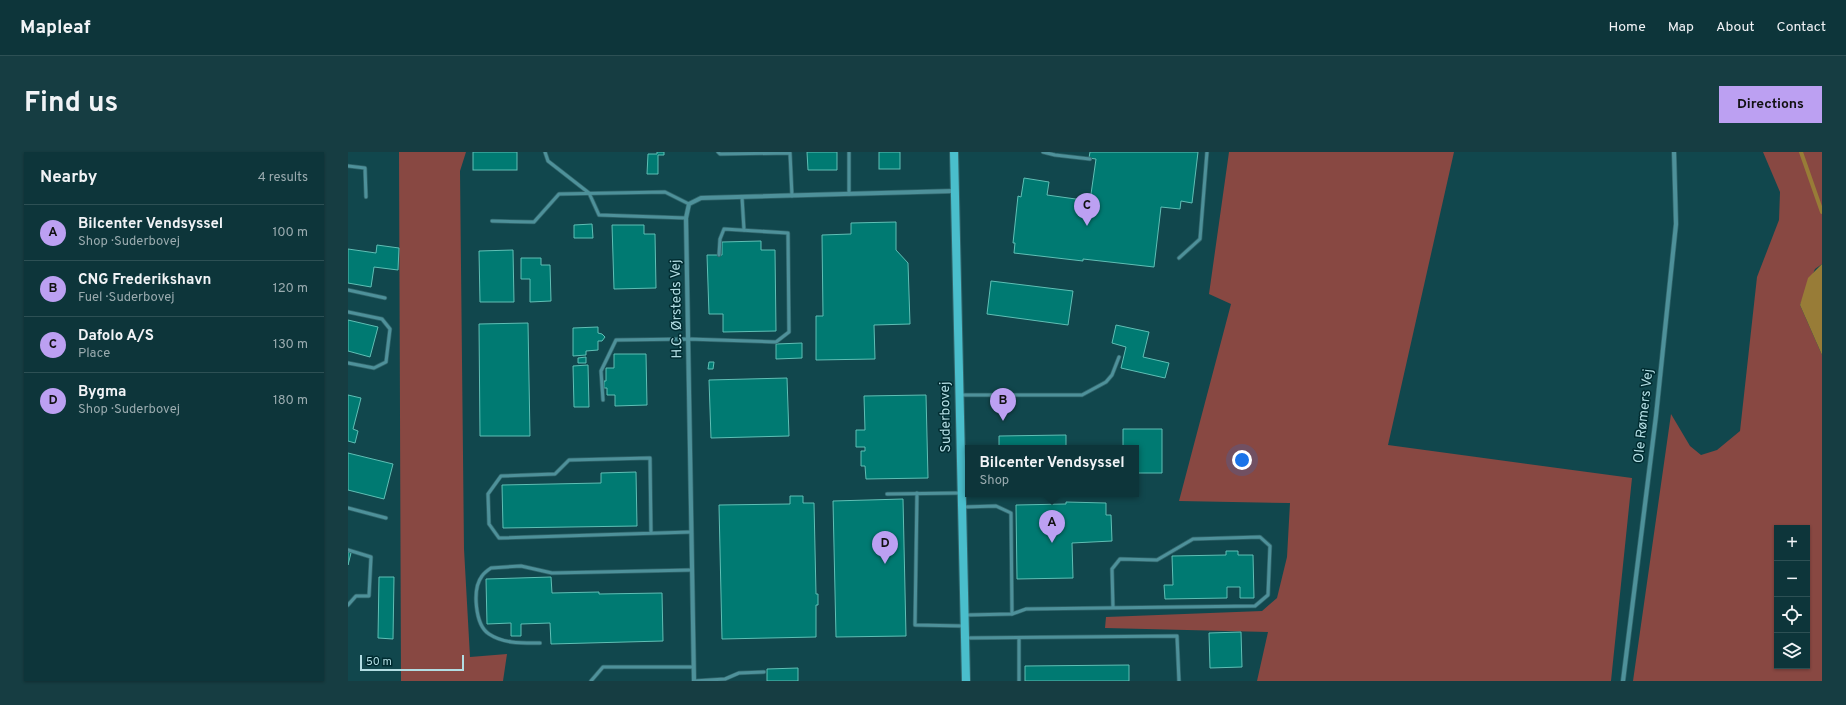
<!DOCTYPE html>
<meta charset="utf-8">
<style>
body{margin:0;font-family:Overpass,sans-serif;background:#163d42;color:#f1f3f6}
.controls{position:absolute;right:12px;bottom:12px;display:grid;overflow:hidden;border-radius:0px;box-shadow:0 1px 3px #0004}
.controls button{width:36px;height:36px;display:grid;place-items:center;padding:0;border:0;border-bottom:1px solid #2d5054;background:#0d353a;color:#f1f3f6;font:20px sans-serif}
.scale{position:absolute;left:12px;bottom:10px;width:104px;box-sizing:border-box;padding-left:4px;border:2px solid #b2dde3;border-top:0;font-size:11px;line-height:14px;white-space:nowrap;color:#b2dde3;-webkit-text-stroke:3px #002c31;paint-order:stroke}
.you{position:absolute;left:894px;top:308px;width:14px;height:14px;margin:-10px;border:3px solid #fff;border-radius:50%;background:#1a73e8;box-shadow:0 0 0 6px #1a73e833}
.badge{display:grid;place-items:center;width:26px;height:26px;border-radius:50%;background:#bca0f2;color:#111;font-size:13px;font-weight:700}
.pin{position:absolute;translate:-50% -33px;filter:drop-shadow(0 1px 2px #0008)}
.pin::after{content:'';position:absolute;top:21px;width:14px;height:12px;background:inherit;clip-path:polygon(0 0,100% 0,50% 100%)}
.popup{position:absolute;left:617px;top:293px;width:174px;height:52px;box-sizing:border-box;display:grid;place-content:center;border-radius:0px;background:#0d353a;filter:drop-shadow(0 1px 3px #0005);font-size:13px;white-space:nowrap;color:#9aabaf}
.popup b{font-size:15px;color:#f1f3f6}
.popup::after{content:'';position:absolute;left:50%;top:100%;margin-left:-8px;border:8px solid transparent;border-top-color:#0d353a}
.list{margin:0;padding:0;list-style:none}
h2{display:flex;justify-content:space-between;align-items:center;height:52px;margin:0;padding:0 16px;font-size:17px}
h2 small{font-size:13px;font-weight:400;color:#9aabaf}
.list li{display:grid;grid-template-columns:26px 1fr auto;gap:12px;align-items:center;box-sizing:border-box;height:56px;padding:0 16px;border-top:1px solid #2d5054}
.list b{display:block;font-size:15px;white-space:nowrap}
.list p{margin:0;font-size:13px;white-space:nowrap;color:#9aabaf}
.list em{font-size:13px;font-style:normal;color:#9aabaf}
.icon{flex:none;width:22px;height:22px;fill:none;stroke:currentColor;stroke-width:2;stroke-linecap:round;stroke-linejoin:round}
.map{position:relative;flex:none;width:1474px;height:529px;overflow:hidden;border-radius:0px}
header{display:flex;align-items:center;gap:24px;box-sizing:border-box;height:56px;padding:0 20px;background:#0d353a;border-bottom:1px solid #2d5054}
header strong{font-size:19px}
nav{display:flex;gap:22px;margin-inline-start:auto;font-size:14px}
.intro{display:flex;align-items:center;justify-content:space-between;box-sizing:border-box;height:96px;padding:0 24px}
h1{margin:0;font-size:28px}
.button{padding:10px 18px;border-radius:0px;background:#bca0f2;color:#111;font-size:14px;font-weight:700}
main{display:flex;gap:24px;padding:0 24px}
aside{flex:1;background:#0d353a;border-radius:0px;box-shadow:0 1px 3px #0004}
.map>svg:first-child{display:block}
.green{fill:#884842;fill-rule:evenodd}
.water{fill:#987c37}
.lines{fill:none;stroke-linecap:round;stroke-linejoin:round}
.stream{stroke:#987c37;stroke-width:4}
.building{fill:#007a72;stroke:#5fbfb5}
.lane-casing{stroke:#31656b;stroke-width:4.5}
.street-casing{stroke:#31656b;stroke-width:5.5}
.secondary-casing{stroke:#31656b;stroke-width:10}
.lane{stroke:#4e919a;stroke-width:3}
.street{stroke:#4e919a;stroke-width:4}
.secondary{stroke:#4abecc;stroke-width:8}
.labels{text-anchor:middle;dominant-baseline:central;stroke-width:3;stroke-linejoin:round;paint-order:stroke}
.street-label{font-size:14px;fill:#b2dde3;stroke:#002c31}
</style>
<header>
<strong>Mapleaf</strong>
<nav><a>Home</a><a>Map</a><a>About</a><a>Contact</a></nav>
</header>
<div class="intro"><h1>Find us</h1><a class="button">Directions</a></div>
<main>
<aside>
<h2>Nearby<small>4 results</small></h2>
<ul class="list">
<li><span class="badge">A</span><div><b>Bilcenter Vendsyssel</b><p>Shop · Suderbovej</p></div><em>100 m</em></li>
<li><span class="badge">B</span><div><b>CNG Frederikshavn</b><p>Fuel · Suderbovej</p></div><em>120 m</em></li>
<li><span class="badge">C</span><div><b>Dafolo A/S</b><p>Place</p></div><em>130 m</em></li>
<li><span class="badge">D</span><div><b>Bygma</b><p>Shop · Suderbovej</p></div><em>180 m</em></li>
</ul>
</aside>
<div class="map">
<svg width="1474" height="529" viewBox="0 0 1474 529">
<rect width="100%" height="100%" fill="#11474d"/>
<g class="green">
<polygon points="51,0 118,0 112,19 116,397 122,505 159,502 155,529 53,529"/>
<polygon points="881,0 1106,0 1040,293 1284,326 1263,529 909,529 920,480 757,476 758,465 914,459 929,446 939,405 942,351 831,349 883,152 861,142"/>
<path d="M 1415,0 L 1474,0 L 1474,112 L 1467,117 L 1452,153 L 1474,203 L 1474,529 L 1285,529 L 1323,262 L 1342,294 L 1353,303 L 1369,298 L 1392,279 L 1409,125 L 1431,68 L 1432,40 ZM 1429,376 L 1459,376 L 1459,514 L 1429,514 Z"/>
</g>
<polygon class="water" points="1474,112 1474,203 1452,153 1460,126"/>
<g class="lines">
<polyline class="stream" points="1453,0 1474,60"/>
</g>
<g class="building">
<rect x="125" y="0" width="44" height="18"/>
<polygon points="309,0 316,0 316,3 310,3 310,22 299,22 300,2 309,2"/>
<polygon points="459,0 489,0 489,18 460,18"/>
<rect x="531" y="0" width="21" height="17"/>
<polygon points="742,0 850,0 844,51 833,49 832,57 813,55 806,115 735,107 735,109 666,101 667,91 665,91 670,44 673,45 676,26 701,30 699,43 742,49 748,7 741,6"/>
<polygon points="548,70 548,98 560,111 562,172 526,173 527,207 468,208 468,164 475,164 474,83 503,82 503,71"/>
<polygon points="244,72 245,86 226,86 226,73"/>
<polygon points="264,73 296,73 296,82 307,82 308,136 266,137"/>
<polygon points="413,89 413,98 427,98 428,179 375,180 375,162 361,162 359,103 374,103 374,90"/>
<polygon points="29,93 51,96 50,118 26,115 23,135 0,131 0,97 28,101"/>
<polygon points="165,98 166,150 132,150 131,99"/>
<polygon points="173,106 193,106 193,113 202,113 203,149 182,150 182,127 173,127"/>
<polygon points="643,129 725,139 720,173 639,162"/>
<polygon points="0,168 30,175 22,205 0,199"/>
<polygon points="180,171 182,284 132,284 131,172"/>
<polygon points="768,173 801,180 795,205 821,211 817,226 773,216 778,195 764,191"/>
<polygon points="250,175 250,181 254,182 257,185 254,189 250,189 250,198 238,199 238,203 225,204 225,176"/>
<polygon points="454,191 454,206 428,207 428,192"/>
<polygon points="266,202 298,202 299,253 267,254 267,243 259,243 259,236 256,236 256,229 258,229 258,216 266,216"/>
<polygon points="238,205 238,211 230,211 230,206"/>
<polygon points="361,210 366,210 365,217 360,217"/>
<polygon points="240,213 241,255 226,255 225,214"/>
<polygon points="439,226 441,284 363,286 361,228"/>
<polygon points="0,243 13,246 5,277 10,279 7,291 0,289"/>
<polygon points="578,243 580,326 518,327 517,314 513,314 513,299 517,299 517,295 508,295 508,278 517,278 516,244"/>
<polygon points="775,277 814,277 814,321 788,321 788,296 775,296"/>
<polygon points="718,283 718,296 651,296 651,284"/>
<polygon points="0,301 45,312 36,347 0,338"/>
<polygon points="288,320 289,374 155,376 154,333 253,331 253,321"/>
<polygon points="442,344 455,344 455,351 466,351 468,442 470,442 470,453 468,453 468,485 374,487 371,353 442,352"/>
<polygon points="555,347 558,484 488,485 485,349"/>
<polygon points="718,350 758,351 758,363 763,363 764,389 724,391 725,426 669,427 668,353 718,352"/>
<polygon points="878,399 890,399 890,403 905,403 906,446 892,446 892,435 879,435 879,446 817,447 816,433 825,433 824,404 878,403"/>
<polygon points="0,400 3,401 0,413"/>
<polygon points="31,425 46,425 45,487 30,486"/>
<polygon points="203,425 204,441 251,440 251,442 314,441 315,489 203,492 202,471 173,472 173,484 163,484 163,471 139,472 138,427"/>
<polygon points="893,480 894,515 862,516 861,481"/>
<polygon points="781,513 781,529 677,529 677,514"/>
<polygon points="450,516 450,529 419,529 419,517"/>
</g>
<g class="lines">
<g class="lane-casing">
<g id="lane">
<polyline points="197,0 200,9 241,41 251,63 338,66"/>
<polyline points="370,0 372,2 442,1 444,44"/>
<polyline points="695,0 707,3 742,7"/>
<polyline points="0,14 17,16 18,45"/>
<polyline points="501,42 501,0"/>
<polyline points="394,45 396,78"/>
<polyline points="144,69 186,70 211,42 317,40 341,52"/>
<polyline points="831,106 852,87 859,0"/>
<polyline points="0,138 37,146"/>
<polyline points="0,160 34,167 42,177 38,210 26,216 0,211"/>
<polyline points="613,243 734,243 758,230 764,223 771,205"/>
<polyline points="255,248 253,219 268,188 340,187 428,190 441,180 440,81 376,77 372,87 371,103"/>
<polyline points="569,341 567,473 616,474"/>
<polyline points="539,342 613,341"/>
<polyline points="616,355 648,354 663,361 664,462"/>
<polyline points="0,356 38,366"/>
<polyline points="303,381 302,306 221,308 207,322 153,324 140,342 141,372 151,386 343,380"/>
<polyline points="0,398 23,405 21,444 8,444 0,453"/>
<polyline points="618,463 664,462 678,457 907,454 920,443 922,394 912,385 845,387 809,408 772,407 764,417 765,456"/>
<polyline points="618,486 829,484 831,529"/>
<polyline points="671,486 671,529"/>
<path d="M 192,491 C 175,491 156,492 141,482 C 127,473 124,437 134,424 C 136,421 140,418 143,416 L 173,414 L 204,421 L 344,418"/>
<polyline points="243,529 255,515 345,515"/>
<polyline points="346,529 377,527 391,521 416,520"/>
</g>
</g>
<g class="street-casing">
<g id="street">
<polyline points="346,529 338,66 341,52 353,46 606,39"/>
<polyline points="1275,529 1308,264 1328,72 1326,0"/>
</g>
</g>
<g class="secondary-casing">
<polyline id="secondary" points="606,0 618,529"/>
</g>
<use href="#lane" class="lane"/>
<use href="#street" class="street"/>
<use href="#secondary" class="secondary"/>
</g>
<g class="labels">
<g class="street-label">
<text transform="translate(329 157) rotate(-91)">H.C. Ørsteds Vej</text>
<text transform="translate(1296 264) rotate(-84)">Ole Rømers Vej</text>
<text transform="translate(598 265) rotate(-91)">Suderbovej</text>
</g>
</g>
</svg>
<div class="controls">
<button>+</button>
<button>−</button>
<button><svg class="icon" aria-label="locate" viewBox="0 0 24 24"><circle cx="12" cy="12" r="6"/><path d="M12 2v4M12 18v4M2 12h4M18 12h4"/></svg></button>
<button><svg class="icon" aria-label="layers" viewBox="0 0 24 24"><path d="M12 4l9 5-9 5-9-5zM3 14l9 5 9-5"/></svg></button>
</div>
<div class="scale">50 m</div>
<div class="you"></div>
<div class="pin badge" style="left:704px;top:391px">A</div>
<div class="popup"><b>Bilcenter Vendsyssel</b>Shop</div>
<div class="pin badge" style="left:655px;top:269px">B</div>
<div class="pin badge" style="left:739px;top:74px">C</div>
<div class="pin badge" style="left:537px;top:412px">D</div>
</div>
</main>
